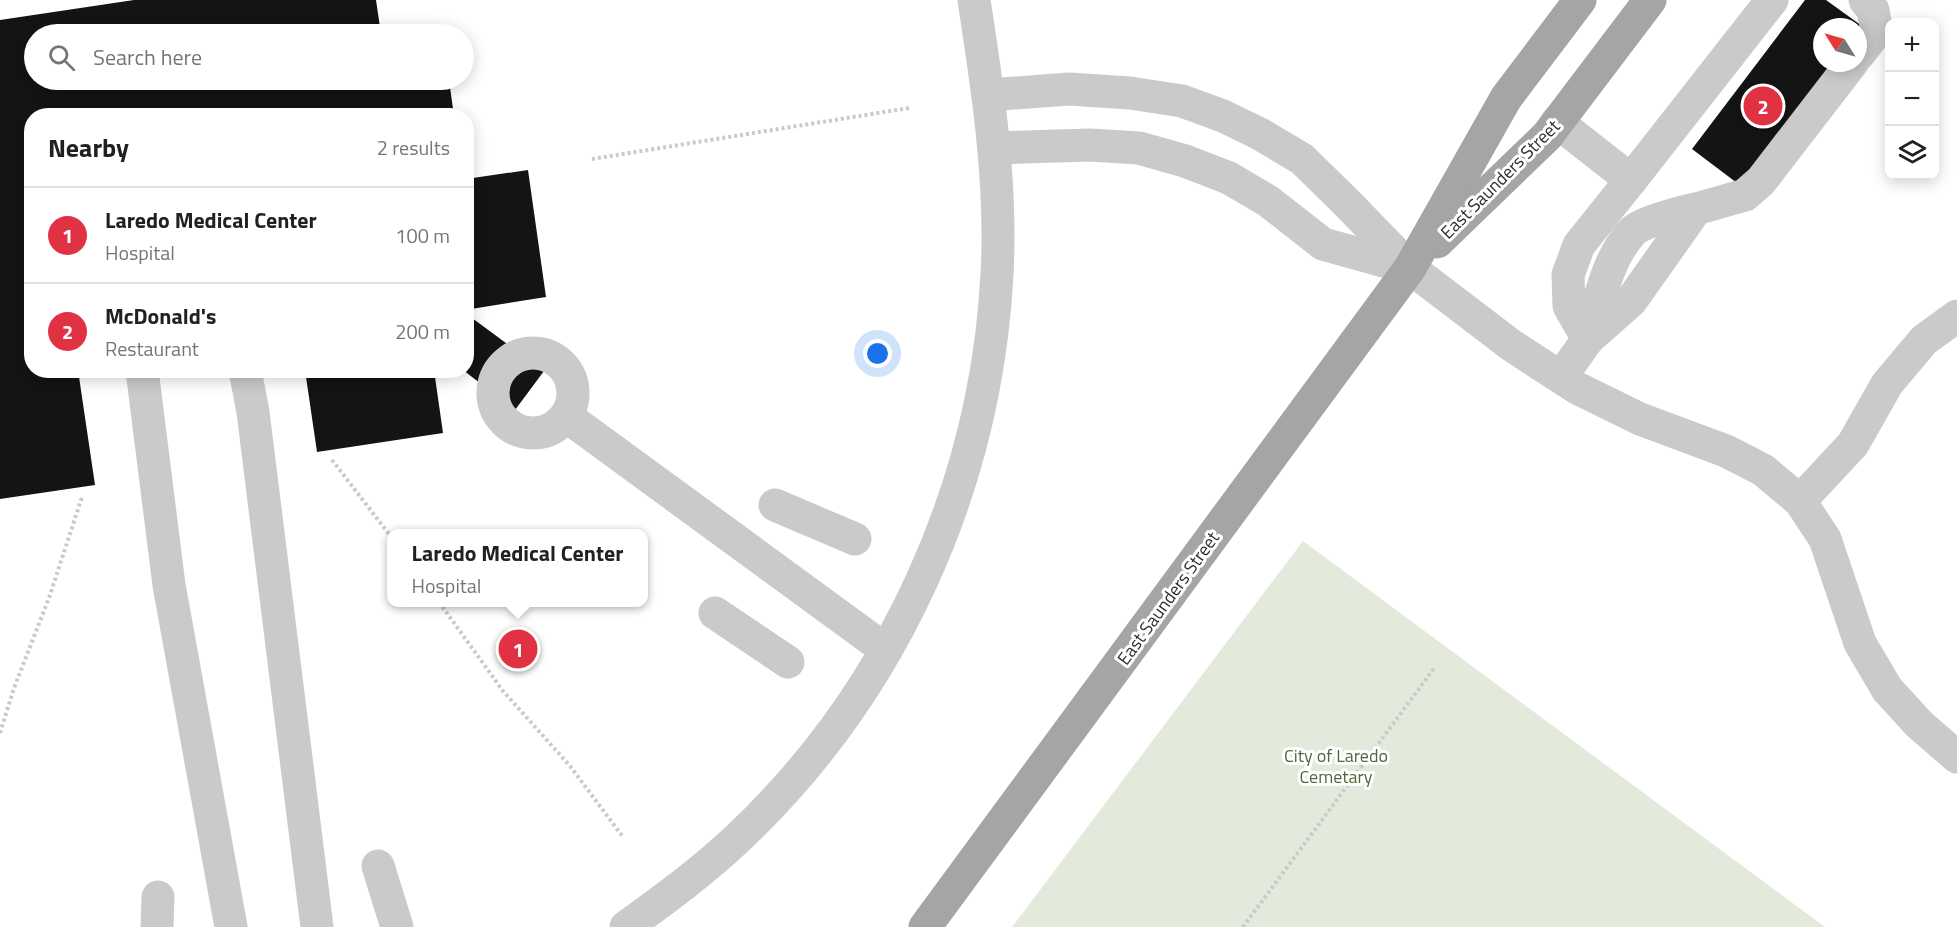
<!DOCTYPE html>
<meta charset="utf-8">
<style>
body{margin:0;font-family:"Titillium Web",sans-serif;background:#f6f6f6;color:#202124}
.controls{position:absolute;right:18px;top:18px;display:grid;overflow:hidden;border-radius:12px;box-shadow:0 3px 15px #0003}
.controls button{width:54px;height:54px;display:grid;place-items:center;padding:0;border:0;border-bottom:2px solid #e0e0e0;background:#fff;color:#202124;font:30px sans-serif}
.compass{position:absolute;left:1813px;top:18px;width:54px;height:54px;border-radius:50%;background:#fff;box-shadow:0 3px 15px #0003;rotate:307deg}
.you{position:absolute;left:878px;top:354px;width:21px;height:21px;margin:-15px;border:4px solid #fff;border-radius:50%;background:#1a73e8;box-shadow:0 0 0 9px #1a73e833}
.badge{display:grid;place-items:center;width:39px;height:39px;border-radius:50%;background:#e13243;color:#fff;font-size:20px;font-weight:700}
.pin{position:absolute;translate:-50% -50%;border:3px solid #fff;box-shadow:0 2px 6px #0006}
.popup{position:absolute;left:387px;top:529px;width:261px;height:78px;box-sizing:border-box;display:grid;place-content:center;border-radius:12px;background:#fff;filter:drop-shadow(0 2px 4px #0005);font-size:20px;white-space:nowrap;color:#757577}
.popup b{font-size:22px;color:#202124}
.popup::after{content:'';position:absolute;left:50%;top:100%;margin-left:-12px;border:12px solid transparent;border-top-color:#fff}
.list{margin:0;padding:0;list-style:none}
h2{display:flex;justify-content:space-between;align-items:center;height:78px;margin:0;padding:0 24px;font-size:26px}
h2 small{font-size:20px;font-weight:400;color:#757577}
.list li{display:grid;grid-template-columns:39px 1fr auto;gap:18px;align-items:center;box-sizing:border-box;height:96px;padding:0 24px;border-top:2px solid #e0e0e0}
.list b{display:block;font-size:22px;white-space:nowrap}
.list p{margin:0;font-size:20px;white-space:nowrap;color:#757577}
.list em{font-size:20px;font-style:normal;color:#757577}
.icon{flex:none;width:33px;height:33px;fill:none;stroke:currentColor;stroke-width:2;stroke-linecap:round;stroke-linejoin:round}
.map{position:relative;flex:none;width:1957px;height:927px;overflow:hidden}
.search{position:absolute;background:#fff;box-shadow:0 3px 15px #0003;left:24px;top:24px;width:450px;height:66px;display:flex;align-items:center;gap:15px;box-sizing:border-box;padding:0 21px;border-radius:33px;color:#757577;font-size:22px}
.panel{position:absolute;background:#fff;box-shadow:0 3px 15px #0003;left:24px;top:108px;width:450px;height:270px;border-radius:24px}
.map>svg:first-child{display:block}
.green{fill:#e4eadb}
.building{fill:#141414}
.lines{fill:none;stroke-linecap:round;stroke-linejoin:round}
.path{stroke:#cacaca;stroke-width:4;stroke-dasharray:3 3;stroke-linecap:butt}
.minor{stroke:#cacaca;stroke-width:33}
.major{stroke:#a5a5a5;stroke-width:33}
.labels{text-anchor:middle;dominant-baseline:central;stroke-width:6;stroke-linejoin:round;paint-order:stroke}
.street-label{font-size:18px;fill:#2d2d2d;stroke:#fff}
.park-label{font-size:18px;fill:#51683c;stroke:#fff}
</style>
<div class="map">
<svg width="1957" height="927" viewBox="0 0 1957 927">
<rect width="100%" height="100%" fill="#fff"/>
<polygon class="green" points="1303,541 1825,927 1012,927"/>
<g class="building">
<polygon points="134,0 376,0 381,34 34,34 34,80 449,80 454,116 32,116 32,370 78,370 95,485 0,499 0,20"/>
<polygon points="1805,0 1826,0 1862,26 1858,31 1858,27 1822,27 1822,63 1834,63 1741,186 1692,149"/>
<polygon points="528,170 546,297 471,309 472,318 544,371 515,410 463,370 466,370 466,179"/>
<polygon points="305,370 434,370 443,433 317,452"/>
</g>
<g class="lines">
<g class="path">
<polyline points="592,159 909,108"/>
<polyline points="332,460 392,538"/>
<polyline points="439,602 503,691 570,766 623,837"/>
<polyline points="0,733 14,688 49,598 82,497"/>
<polyline points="1243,927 1435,667"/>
</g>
<g class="minor">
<polyline points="1858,55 1877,31 1873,10 1865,0"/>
<polyline points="988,95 1069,89 1130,93 1182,101 1223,116 1260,134 1302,159 1347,203 1410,268 1511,345 1577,388 1640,419 1726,451 1763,470 1800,501 1825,539 1860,643 1887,689 1919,724 1957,757"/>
<polyline points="1557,122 1631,180 1772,0"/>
<polyline points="994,148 1090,145 1139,148 1185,161 1229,178 1268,201 1323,244 1409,268"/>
<path d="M 1588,339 C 1599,304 1606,260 1632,232 C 1641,222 1682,212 1696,209"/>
<polyline points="1588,339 1569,306 1568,275 1579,245 1631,180"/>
<circle cx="533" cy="393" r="40"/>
<polyline points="142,370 169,585 231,927"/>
<polyline points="245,370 253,412 317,927"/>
<polyline points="1561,377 1588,339 1631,301 1696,209 1745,195 1761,181 1852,63"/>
<polyline points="566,416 886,650"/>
<polyline points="1800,501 1853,444 1887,384 1924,340 1957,316"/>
<polyline points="775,505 855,539"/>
<polyline points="715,613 788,662"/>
<polyline points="378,866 397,927"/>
<polyline points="157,927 158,897"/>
<path d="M 626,927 C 665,899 703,871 738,838 C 893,692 986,487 997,274 C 1002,182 988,91 974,0"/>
</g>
<g class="major">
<polyline points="1437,242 1547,136 1650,0"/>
<polyline points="925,927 1410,268 1506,98 1580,0"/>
</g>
</g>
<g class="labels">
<g class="street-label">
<text transform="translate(1500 179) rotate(-45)">East Saunders Street</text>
<text transform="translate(1168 598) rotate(-54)">East Saunders Street</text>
</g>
<g class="park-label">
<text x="1336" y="755">City of Laredo<tspan x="1336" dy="21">Cemetary</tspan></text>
</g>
</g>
</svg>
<div class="controls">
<button>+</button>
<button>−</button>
<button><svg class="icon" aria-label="layers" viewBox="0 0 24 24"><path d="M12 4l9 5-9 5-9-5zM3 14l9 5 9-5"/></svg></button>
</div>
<svg class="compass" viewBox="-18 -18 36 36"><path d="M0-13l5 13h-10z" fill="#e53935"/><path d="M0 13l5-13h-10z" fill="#757577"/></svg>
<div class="you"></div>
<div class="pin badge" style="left:518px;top:649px">1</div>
<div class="popup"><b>Laredo Medical Center</b>Hospital</div>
<div class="pin badge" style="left:1763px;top:106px">2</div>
<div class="search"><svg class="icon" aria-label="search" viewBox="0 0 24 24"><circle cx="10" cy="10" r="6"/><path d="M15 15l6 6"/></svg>Search here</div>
<section class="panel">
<h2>Nearby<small>2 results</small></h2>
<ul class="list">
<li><span class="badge">1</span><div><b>Laredo Medical Center</b><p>Hospital</p></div><em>100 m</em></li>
<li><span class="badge">2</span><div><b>McDonald's</b><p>Restaurant</p></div><em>200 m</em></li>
</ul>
</section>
</div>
